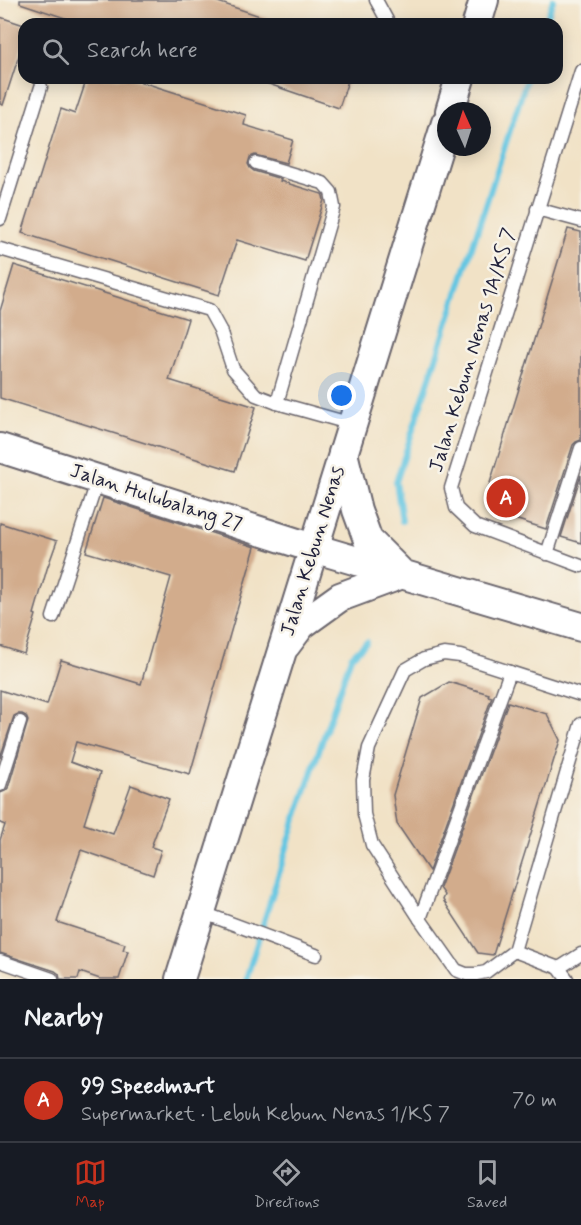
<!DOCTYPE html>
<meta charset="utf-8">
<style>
body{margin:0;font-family:Mynerve,sans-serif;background:#242831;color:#f1f3f6}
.compass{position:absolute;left:437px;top:102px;width:54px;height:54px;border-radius:50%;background:#171b24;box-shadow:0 3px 15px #0003;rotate:357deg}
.you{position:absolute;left:342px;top:396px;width:21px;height:21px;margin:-15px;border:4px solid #fff;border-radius:50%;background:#1a73e8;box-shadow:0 0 0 9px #1a73e833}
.badge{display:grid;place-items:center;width:39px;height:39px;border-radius:50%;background:#c8321e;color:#fff;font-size:20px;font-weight:700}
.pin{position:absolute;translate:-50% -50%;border:3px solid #fff;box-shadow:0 2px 6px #0006}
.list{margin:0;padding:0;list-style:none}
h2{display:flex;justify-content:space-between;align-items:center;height:78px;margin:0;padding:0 24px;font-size:26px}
h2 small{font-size:20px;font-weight:400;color:#9ea1a6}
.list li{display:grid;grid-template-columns:39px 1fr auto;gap:18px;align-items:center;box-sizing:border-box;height:84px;padding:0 24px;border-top:2px solid #363941}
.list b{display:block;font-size:22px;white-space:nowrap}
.list p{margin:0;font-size:20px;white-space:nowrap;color:#9ea1a6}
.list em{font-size:20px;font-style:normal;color:#9ea1a6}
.icon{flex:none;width:33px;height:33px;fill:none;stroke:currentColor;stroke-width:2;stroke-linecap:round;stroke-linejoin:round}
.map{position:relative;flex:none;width:581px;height:979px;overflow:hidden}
.search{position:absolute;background:#171b24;box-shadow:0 3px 15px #0003;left:18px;right:18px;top:18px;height:66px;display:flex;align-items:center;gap:15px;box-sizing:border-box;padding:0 21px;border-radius:18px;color:#9ea1a6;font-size:22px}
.sheet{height:162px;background:#171b24}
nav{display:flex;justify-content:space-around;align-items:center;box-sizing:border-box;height:84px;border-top:2px solid #363941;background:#171b24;font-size:16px;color:#9ea1a6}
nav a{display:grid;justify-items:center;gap:3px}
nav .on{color:#c8321e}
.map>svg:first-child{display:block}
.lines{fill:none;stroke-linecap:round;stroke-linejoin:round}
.stream{stroke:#64c6e2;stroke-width:6}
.building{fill:#d2ac8c}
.service-casing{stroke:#6a656c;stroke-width:15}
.tertiary-casing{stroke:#6a656c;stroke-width:32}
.service{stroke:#fff;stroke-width:12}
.tertiary{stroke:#fff;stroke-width:28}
.labels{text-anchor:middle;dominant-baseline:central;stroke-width:5;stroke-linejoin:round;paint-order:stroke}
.street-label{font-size:20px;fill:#22223b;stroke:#f7f3e8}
</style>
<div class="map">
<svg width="581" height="979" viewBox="0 0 581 979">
<rect width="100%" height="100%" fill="#f7f3e8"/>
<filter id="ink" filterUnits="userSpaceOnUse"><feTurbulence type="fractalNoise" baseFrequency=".0167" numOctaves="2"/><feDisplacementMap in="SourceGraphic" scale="12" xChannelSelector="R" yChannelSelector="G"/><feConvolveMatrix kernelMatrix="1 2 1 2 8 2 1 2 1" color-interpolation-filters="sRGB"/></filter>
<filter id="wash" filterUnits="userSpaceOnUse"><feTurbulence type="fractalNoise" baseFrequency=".008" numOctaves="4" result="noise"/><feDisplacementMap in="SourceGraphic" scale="24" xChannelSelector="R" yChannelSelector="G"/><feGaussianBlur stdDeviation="1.35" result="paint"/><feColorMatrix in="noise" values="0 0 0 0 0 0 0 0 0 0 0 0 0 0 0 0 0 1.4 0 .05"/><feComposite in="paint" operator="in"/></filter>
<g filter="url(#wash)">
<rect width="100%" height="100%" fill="#f1e2c6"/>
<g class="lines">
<g class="stream">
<polyline points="545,24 553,0"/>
<polyline points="402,521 396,482 527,78"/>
<polyline points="246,979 298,812 351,657 367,642"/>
</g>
</g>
<g id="blocks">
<g class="building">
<polygon points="20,0 212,0 275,21 274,24 83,24 20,3"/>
<polygon points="0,17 24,25 24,40 3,105 0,104"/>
<polygon points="87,78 129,78 246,115 244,125 293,140 286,163 255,155 250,157 248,164 250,168 254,171 281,179 280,181 322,194 323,196 324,200 305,261 237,240 219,295 22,233 61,109 75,114"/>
<polygon points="261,78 349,78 339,108 260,81"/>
<polygon points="568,229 581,232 581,440 576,442 573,445 546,529 499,514 487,493"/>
<polygon points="14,265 188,319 169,380 256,407 235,471 0,398 0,311"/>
<polygon points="581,475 581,543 561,537"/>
<polygon points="103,498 255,547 190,774 76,742 70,762 100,773 84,824 113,834 131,785 169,799 151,847 161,850 153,875 81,850 57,922 125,944 123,950 128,951 119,979 100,979 80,972 78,979 60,979 59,974 55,971 0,953 0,840 5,825 0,823 0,793 5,791 8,788 28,721 26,716 22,714 18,714 14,716 0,758 0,690 47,705 61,660 141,684 171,577 86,552"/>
<polygon points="0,523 57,541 47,569 34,614 36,615 24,654 0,646"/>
<polygon points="449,682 489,694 488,696 492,697 429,871 397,824 393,795 422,698"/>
<polygon points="508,702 547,714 560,740 493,955 478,953 443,900 445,895 440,888"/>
</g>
</g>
</g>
<g filter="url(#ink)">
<use href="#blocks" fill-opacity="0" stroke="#6a656c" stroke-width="1.5"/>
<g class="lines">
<g class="service-casing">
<g id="service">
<polyline points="376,0 389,24"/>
<polyline points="581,71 451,488 456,508 475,526 581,566"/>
<polyline points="256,163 323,183 331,192 334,207 277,403"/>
<polyline points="537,209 581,221"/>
<polyline points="0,219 41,87"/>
<polyline points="0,249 209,310 220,330 233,369 256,395 277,403 352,424"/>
<polyline points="547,554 581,448"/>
<polyline points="53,617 98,479"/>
<polyline points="581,695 460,656 444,654 424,659 405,670 369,748 363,780 364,814 372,845 420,919 456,970 466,974 476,974 486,972 514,951 581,724"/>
<polyline points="0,785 20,722"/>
<polyline points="201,912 316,955"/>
<polyline points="420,919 510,672"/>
<polyline points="514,951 559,968 567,979"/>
<polyline points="0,961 52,979"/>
<polyline points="559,968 581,954"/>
</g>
</g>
<g class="tertiary-casing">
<g id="tertiary">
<polyline points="477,24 484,0"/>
<polyline points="450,111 460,78"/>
<polyline points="0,448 313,548 581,627"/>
<polyline points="343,453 357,510 368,540 398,570"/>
<polyline points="286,645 301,625 340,597 402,574"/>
<polyline points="180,979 446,123"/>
</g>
</g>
<use href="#service" class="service"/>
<use href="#tertiary" class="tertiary"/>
</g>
</g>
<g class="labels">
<g class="street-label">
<text transform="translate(473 350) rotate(-73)">Jalan Kebun Nenas 1A/KS 7</text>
<text transform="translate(156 498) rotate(18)">Jalan Hulubalang 27</text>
<text transform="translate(313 551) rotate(-73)">Jalan Kebun Nenas</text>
</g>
</g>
</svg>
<svg class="compass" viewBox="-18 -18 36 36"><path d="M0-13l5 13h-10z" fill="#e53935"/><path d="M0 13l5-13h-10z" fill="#9ea1a6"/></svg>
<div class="you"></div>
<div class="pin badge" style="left:506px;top:498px">A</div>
<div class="search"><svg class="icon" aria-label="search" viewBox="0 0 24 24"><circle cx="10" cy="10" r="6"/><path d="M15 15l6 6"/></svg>Search here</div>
</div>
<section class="sheet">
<h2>Nearby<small></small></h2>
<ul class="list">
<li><span class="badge">A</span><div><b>99 Speedmart</b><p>Supermarket · Lebuh Kebun Nenas 1/KS 7</p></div><em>70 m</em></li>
</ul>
</section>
<nav>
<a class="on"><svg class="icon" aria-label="map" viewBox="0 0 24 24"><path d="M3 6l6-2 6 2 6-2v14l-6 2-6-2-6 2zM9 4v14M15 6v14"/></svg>Map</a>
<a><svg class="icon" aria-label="directions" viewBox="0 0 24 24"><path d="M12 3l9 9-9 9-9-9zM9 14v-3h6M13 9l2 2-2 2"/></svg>Directions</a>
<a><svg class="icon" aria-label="saved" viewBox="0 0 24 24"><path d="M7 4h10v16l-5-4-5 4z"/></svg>Saved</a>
</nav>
